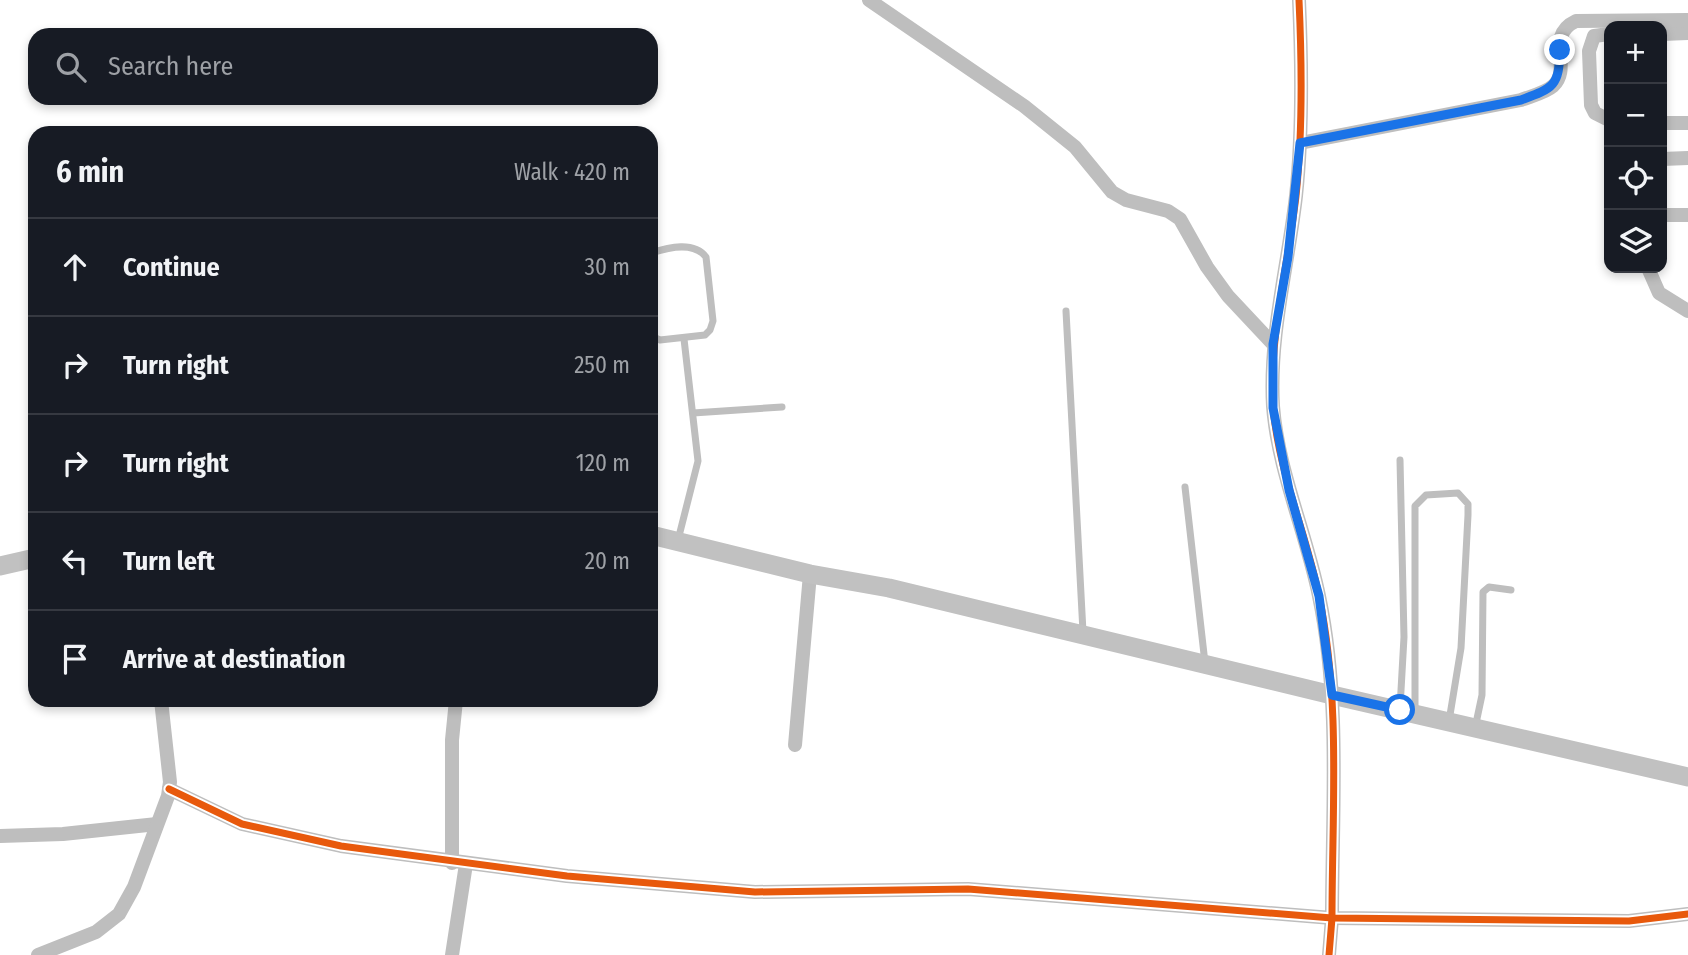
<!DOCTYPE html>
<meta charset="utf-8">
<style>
body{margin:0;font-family:"Fira Sans Condensed",sans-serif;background:#20242c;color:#f1f3f6}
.controls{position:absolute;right:21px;top:21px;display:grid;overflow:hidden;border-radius:14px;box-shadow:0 4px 10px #0003}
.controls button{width:63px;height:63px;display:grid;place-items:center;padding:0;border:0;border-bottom:2px solid #363941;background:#171b24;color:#f1f3f6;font:35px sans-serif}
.stop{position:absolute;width:21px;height:21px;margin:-16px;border:5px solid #1a73e8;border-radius:50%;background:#fff}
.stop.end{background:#1a73e8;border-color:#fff;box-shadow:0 2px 7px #0008}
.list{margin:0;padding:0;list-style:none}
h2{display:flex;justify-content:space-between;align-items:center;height:91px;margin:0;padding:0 28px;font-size:30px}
h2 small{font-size:23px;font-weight:400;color:#9ea1a6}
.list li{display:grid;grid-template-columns:46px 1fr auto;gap:21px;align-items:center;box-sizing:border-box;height:98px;padding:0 28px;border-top:2px solid #363941}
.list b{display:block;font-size:26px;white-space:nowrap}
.list em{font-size:23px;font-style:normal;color:#9ea1a6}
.icon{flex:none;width:38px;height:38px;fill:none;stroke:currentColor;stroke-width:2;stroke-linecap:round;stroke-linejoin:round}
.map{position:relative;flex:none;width:1688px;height:955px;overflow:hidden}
.search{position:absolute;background:#171b24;box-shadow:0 4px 10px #0003;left:28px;top:28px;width:630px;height:77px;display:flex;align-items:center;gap:18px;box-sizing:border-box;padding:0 24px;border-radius:21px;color:#9ea1a6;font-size:26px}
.panel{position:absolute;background:#171b24;box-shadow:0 4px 10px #0003;left:28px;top:126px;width:630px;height:581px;border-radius:21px}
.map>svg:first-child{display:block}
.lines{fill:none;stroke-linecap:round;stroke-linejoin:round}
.lane{stroke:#bebebe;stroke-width:7}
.street{stroke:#bebebe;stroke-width:14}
.secondary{stroke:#c1c1c1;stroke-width:19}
.cycleway-casing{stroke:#fff;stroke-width:11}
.cycleway{stroke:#e8590c;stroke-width:7}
.route{stroke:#1a73e8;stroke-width:9}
</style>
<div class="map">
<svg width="1688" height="955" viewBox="0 0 1688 955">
<rect width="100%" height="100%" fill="#fff"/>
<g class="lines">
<g class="lane">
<path d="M 651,253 C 669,247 694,241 706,257 L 713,321 L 710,330 L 705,335 L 660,340 L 651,336"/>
<polyline points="1066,311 1083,632"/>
<polyline points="693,413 782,407"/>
<polyline points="1400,460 1404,637 1400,708"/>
<polyline points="1185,487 1205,663"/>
<polyline points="678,540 698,461 684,339"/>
<polyline points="1415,712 1415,506 1426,495 1458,493 1468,504 1468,515 1461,648 1449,721"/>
<polyline points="1475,728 1482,695 1483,592 1489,587 1511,590"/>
</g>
<g class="street">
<polyline points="869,0 1024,106 1075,147 1112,192 1126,200 1168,211 1180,219 1207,267 1228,296 1273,344"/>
<path d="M 1299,0 C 1302,65 1303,130 1296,196 C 1288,266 1269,335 1273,406 C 1278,471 1306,532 1319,596 C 1341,700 1332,812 1332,918 L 1329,955"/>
<polyline points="1609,34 1594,36 1589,51 1591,105 1595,113 1609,120"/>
<polyline points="1662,34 1688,33"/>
<polyline points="1662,123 1688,123"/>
<path d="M 1300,143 L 1521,100 C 1531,96 1545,93 1553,86 C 1573,68 1544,36 1576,21 L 1688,20"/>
<polyline points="1662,159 1688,158"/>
<polyline points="1662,215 1688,215"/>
<polyline points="1648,268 1659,293 1688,311"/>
<polyline points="795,745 810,574"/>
<polyline points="169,789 242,824 341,846 567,876 755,892 968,889 1332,918 1629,921 1688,914"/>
<polyline points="0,836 63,834 157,824"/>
<polyline points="452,863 452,740 456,700"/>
<polyline points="38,955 96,932 119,914 134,887 168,796 170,782 161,700"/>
<polyline points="452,955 466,864"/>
</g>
<g class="secondary">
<polyline points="651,535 810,574 889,588 1332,695 1688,777"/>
<polyline points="0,566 35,558"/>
</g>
<g class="cycleway-casing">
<g id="cycleway">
<path d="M 1299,0 C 1302,65 1303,130 1296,196 C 1288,266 1269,335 1273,406 C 1278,471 1306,532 1319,596 C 1341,700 1332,812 1332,918 L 1329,955"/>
<polyline points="169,789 242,824 341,846 567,876 755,892 968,889 1332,918 1629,921 1688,914"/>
</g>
</g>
<use href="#cycleway" class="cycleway"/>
</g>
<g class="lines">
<path class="route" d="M 1400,710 L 1332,695 L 1319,596 L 1289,490 L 1273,408 L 1273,344 L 1288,257 L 1300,143 L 1521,100 C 1554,88 1559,86 1560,50"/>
</g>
</svg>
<div class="controls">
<button>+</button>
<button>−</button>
<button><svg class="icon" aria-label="locate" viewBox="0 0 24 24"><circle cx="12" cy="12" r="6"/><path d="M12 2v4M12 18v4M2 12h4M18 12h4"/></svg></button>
<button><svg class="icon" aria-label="layers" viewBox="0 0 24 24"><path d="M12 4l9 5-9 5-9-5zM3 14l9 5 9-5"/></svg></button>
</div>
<div class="stop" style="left:1400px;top:710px"></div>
<div class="stop end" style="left:1560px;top:50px"></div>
<div class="search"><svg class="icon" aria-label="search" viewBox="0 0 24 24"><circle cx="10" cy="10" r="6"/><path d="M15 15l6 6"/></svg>Search here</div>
<section class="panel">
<h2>6 min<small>Walk · 420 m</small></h2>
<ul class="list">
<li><svg class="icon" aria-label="ahead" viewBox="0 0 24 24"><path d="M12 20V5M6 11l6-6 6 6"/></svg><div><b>Continue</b></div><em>30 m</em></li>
<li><svg class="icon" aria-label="right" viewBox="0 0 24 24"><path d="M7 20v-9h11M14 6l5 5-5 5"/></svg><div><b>Turn right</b></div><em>250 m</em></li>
<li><svg class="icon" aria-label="right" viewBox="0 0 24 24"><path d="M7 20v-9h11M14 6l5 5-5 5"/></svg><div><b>Turn right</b></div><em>120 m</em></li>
<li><svg class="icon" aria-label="left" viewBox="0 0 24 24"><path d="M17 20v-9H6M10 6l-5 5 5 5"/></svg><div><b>Turn left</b></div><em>20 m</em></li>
<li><svg class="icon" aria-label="arrive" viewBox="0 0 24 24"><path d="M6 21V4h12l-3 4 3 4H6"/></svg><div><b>Arrive at destination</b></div></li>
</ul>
</section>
</div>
